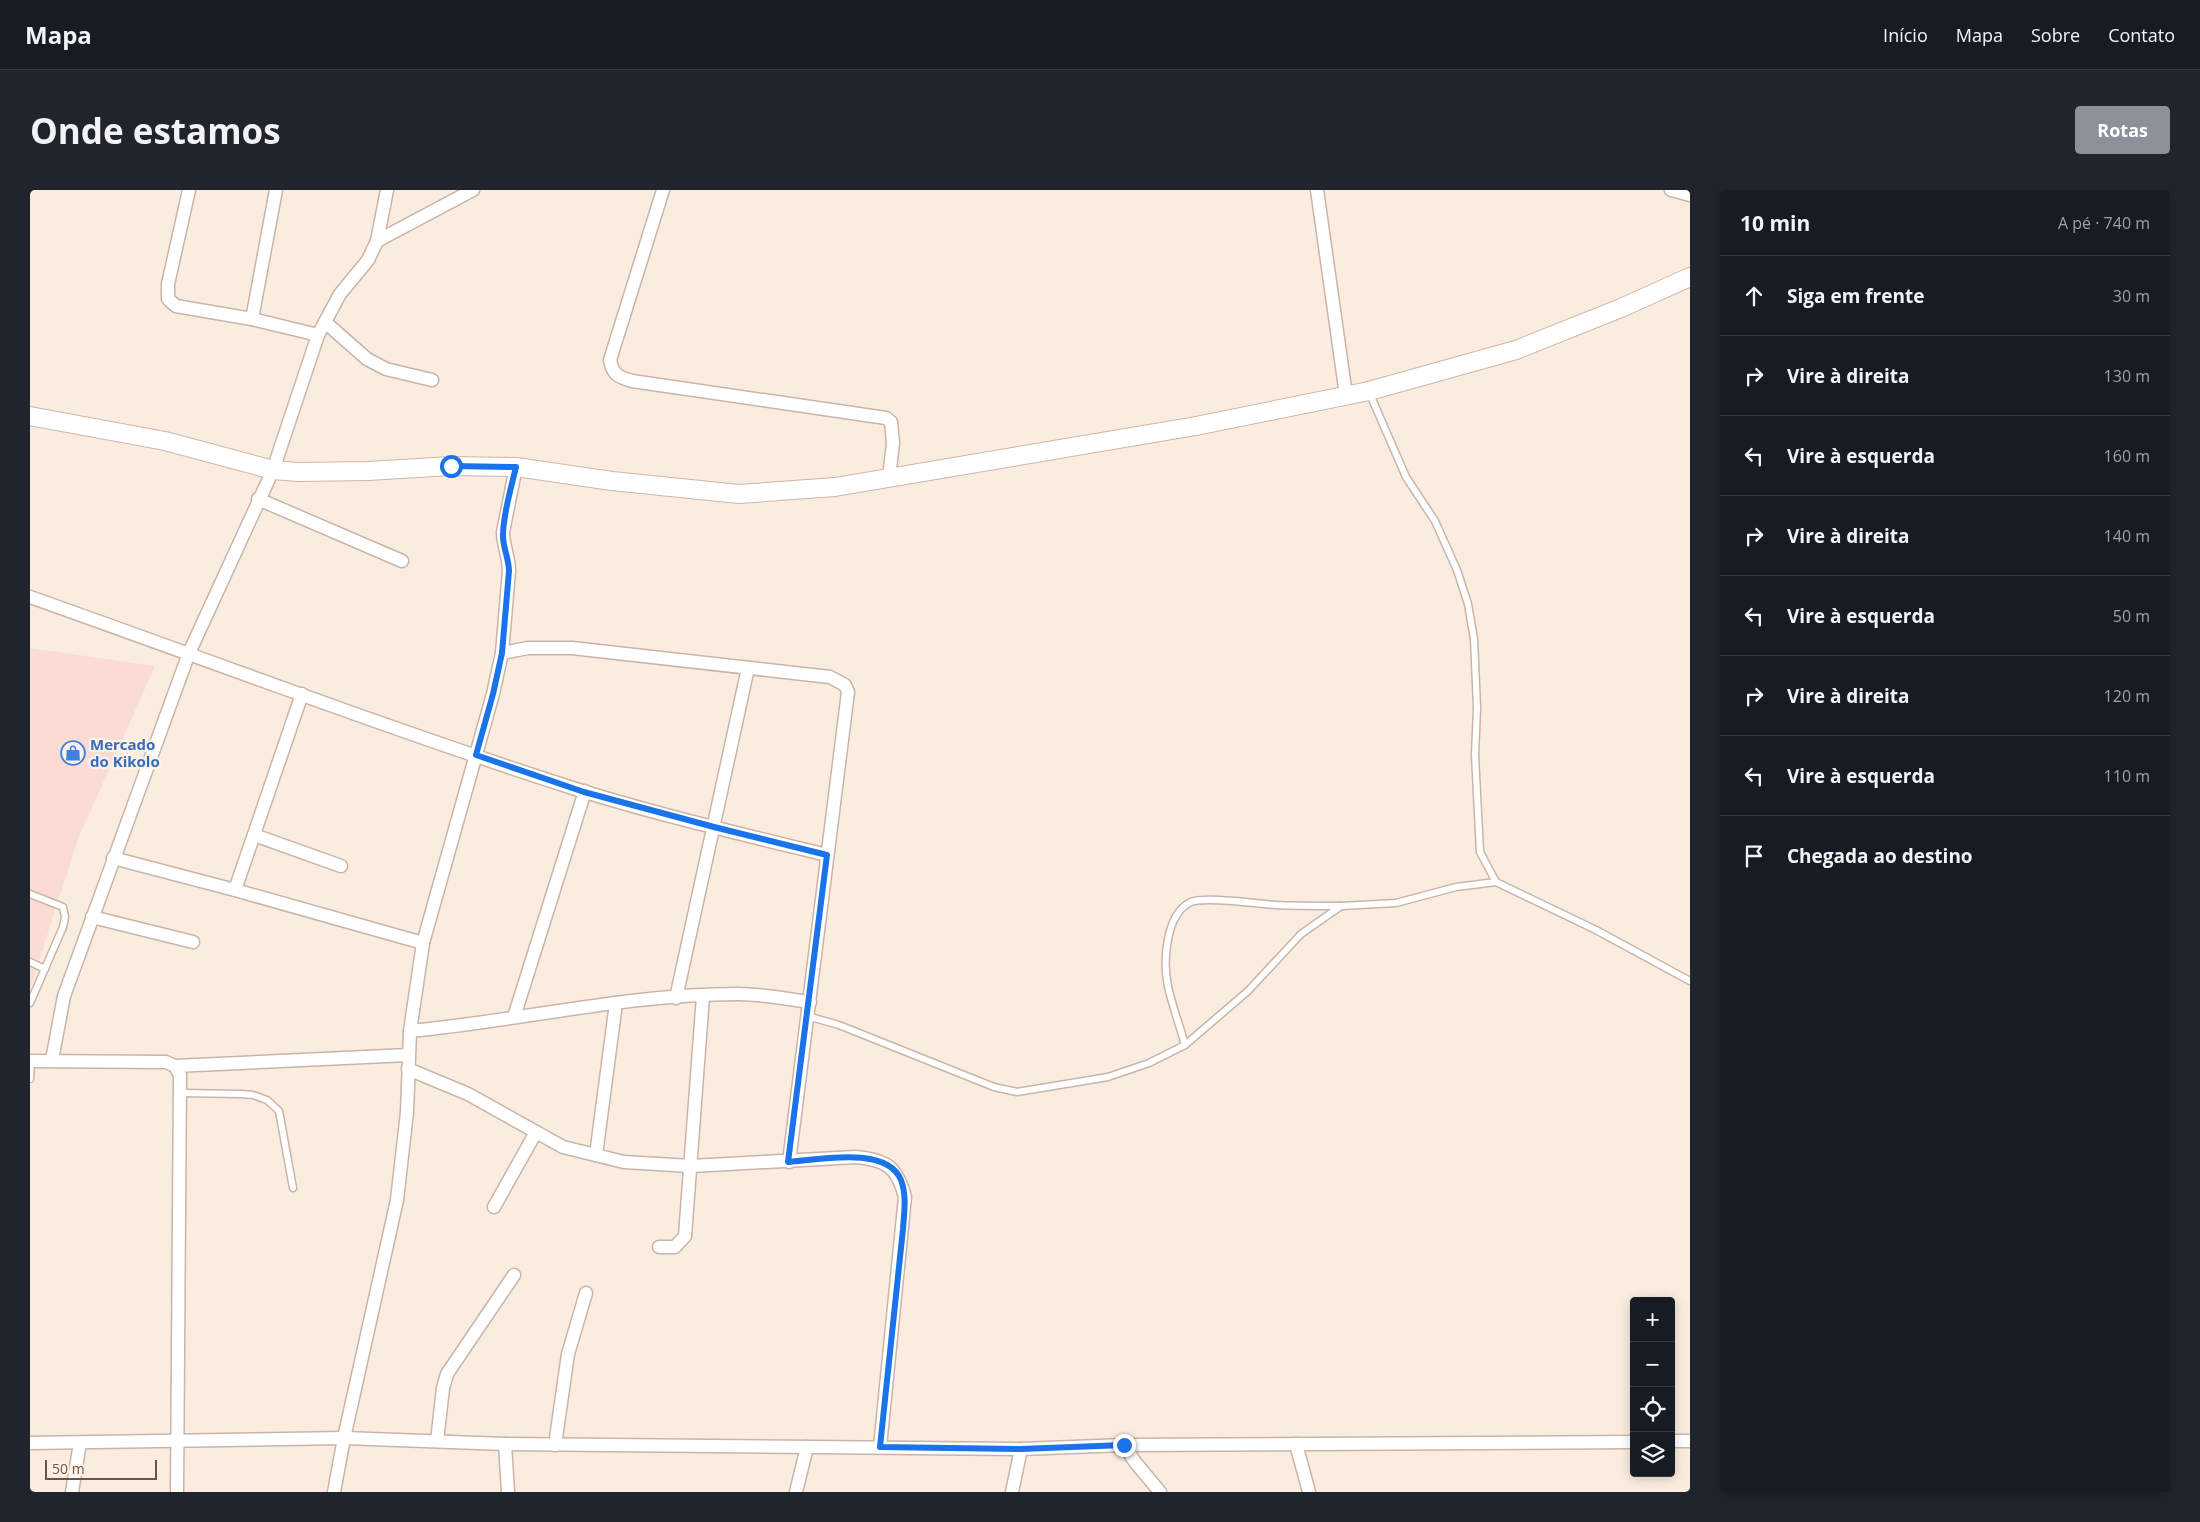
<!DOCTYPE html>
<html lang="pt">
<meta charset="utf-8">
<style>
body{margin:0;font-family:"Open Sans",sans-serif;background:#20242c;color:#f1f3f6}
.controls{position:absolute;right:15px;bottom:15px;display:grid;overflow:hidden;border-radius:5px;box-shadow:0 2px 12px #0003}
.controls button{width:45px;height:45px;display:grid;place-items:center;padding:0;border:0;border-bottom:1px solid #363941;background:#171b24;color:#f1f3f6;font:25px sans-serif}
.scale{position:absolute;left:15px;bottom:12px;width:112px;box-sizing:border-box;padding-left:5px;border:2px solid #6e534a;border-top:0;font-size:14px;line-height:18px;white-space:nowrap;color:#6e534a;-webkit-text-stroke:4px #fdf2e6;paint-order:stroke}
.stop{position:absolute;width:15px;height:15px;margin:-11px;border:4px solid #1a73e8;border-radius:50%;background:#fff}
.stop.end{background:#1a73e8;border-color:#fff;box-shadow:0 1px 5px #0008}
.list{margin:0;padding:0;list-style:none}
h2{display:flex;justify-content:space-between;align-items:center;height:65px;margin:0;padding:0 20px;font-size:21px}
h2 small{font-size:16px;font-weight:400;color:#9ea1a6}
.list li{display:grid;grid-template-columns:32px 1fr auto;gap:15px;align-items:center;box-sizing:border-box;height:80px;padding:0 20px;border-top:1px solid #363941}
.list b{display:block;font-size:19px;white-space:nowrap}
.list em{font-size:16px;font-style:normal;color:#9ea1a6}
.icon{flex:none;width:28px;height:28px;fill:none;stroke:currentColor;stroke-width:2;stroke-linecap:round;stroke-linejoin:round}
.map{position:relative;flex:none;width:1660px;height:1302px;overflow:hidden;border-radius:5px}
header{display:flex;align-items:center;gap:30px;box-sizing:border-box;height:70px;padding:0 25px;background:#171b24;border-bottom:1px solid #363941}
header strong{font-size:24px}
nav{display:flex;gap:28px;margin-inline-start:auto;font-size:18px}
.intro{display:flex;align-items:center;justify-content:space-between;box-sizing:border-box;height:120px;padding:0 30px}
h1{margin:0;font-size:35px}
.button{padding:12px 22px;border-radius:5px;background:#8c9099;color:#fff;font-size:18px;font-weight:700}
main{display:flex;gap:30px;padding:0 30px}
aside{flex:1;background:#171b24;border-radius:5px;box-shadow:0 2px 12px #0003}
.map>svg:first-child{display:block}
.commercial{fill:#fadcd4}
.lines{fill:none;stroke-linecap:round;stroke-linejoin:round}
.lane-casing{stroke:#c9b4a9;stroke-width:9}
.street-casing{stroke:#c9b4a9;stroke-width:15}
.secondary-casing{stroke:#ceb6a9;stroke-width:20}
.lane{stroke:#fff;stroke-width:6}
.street{stroke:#fff;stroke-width:12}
.secondary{stroke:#fff;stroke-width:18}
.route{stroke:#1a73e8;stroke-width:6}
.labels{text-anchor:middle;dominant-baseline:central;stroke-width:4.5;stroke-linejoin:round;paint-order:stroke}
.shop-label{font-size:15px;font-weight:bold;fill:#366cbe;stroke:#fdf2e6;text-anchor:start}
</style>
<header>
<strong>Mapa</strong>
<nav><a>Início</a><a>Mapa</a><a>Sobre</a><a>Contato</a></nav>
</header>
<div class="intro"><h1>Onde estamos</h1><a class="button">Rotas</a></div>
<main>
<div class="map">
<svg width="1660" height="1302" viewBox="0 0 1660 1302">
<rect width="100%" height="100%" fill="#faede0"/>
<polygon class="commercial" points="0,458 125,476 48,649 0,799"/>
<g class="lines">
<g class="lane-casing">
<g id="lane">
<polyline points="1466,692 1566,740 1660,791"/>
<polyline points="0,704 33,717 35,727 33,737 0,813"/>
<polyline points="0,772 15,779"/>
<polyline points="777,826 809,835 964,897 987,902 1078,887 1119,873 1155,855 1218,801 1271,744 1311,716 1366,713 1426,697 1466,692 1450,662 1445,565 1447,518 1444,449 1438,414 1427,380 1405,331 1376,287 1339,202"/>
<path d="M 1155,855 C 1150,836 1142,816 1138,796 C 1133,773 1135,724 1161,712 C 1174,706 1228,714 1245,715 C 1267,716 1289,716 1311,716"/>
<polyline points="0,889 1,871"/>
<polyline points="150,903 211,904 223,905 237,910 249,921 263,998"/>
</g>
</g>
<g class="street-casing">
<g id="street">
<polyline points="159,0 138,94 138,109 146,116 222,129 288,145"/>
<path d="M 633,0 L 580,170 C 583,185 588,187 602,191 L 856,228 L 861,232 L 863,253 L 859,287"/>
<polyline points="1287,0 1316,205"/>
<polyline points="1641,0 1660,5"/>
<polyline points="347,51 443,0"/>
<polyline points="222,129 246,0"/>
<polyline points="295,132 337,169 356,179 402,190"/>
<polyline points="228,309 372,371"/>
<path d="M 0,407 C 184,472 367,542 552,601 C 633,626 715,645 797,665"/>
<path d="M 472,463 L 479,381 C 479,367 473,356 473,342 L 486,277"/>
<polyline points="224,645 311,676"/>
<polyline points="83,668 205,700 393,753"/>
<polyline points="205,700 272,504"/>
<polyline points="62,727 163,752"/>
<polyline points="646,808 718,478"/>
<polyline points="484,827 555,601"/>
<path d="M 380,841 C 489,831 597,804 708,804 C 732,804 756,809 780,812"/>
<polyline points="22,870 34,806 159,463 243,280 288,145 310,104 338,70 347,51 357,0"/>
<polyline points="0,871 136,872 145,876 378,865"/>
<polyline points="145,876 150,885 147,1302"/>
<path d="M 378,879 L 438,904 L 533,957 L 594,972 L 661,976 L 826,967 C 857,970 867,977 875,1007 L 850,1257"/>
<polyline points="566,965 586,813"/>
<polyline points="464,1017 506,942"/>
<polyline points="629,1057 645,1057 655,1046 673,806"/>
<polyline points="407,1251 413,1198 417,1184 484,1085"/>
<polyline points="1641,1251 1660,1251"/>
<polyline points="0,1253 314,1248 475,1254 991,1259 1094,1255 1604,1252"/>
<polyline points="475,1254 478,1302"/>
<polyline points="1266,1254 1279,1302"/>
<polyline points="525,1255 538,1164 556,1103"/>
<polyline points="1094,1255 1105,1272 1130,1302"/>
<polyline points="42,1302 50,1253"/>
<polyline points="304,1302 314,1248 367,1010 377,922 380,841 393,753 463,504 472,463 498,458 542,458 800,487 815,495 818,502 759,972"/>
<polyline points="766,1302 777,1257"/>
<polyline points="982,1302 991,1259"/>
</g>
</g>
<g class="secondary-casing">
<polyline id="secondary" points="0,226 135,251 243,280 268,282 338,281 421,276 486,277 582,291 709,304 805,297 1166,236 1339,201 1486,160 1591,118 1660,87"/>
</g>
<use href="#lane" class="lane"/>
<use href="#street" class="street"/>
<use href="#secondary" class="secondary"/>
</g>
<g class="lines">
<path class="route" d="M 421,276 L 486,277 C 481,298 474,321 473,343 C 472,356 479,368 479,381 L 472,463 L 463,504 L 446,565 L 554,602 L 684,637 L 797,665 L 758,972 C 787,970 857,955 871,990 C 877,1006 874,1023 873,1039 L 850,1257 L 991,1259 L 1094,1255"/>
</g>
<defs>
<g id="shop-ring" transform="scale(1.25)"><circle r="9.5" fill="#fdf2e6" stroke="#3f7fe0" stroke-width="1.5"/><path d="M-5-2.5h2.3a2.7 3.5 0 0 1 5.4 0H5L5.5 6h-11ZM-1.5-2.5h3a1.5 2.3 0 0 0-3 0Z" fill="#3f7fe0"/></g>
</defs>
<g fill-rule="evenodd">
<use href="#shop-ring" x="43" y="563"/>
</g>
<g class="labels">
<g class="shop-label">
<text x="60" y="554">Mercado<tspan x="60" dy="17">do Kikolo</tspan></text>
</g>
</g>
</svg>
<div class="controls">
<button>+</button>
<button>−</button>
<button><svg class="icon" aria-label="locate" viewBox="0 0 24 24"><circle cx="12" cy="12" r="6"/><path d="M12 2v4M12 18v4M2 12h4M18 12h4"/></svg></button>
<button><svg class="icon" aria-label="layers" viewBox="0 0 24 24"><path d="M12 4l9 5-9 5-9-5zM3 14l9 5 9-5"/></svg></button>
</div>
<div class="scale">50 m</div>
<div class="stop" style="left:421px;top:276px"></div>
<div class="stop end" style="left:1094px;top:1255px"></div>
</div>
<aside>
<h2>10 min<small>A pé · 740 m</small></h2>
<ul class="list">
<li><svg class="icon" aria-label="ahead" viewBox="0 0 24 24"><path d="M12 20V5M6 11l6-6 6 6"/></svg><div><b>Siga em frente</b></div><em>30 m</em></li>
<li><svg class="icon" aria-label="right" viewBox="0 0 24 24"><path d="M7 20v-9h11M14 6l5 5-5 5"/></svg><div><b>Vire à direita</b></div><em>130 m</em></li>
<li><svg class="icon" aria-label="left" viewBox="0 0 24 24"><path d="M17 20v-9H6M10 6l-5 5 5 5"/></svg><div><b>Vire à esquerda</b></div><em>160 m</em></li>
<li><svg class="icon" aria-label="right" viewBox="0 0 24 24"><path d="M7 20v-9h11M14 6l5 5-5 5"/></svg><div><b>Vire à direita</b></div><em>140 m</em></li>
<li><svg class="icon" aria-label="left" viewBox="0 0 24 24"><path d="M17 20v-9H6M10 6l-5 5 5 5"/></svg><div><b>Vire à esquerda</b></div><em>50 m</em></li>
<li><svg class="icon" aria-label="right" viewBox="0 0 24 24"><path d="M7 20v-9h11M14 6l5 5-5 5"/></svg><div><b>Vire à direita</b></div><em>120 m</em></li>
<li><svg class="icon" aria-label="left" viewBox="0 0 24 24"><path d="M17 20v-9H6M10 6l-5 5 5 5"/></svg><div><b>Vire à esquerda</b></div><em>110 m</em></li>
<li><svg class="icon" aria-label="arrive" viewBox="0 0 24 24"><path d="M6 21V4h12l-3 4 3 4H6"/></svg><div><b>Chegada ao destino</b></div></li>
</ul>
</aside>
</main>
